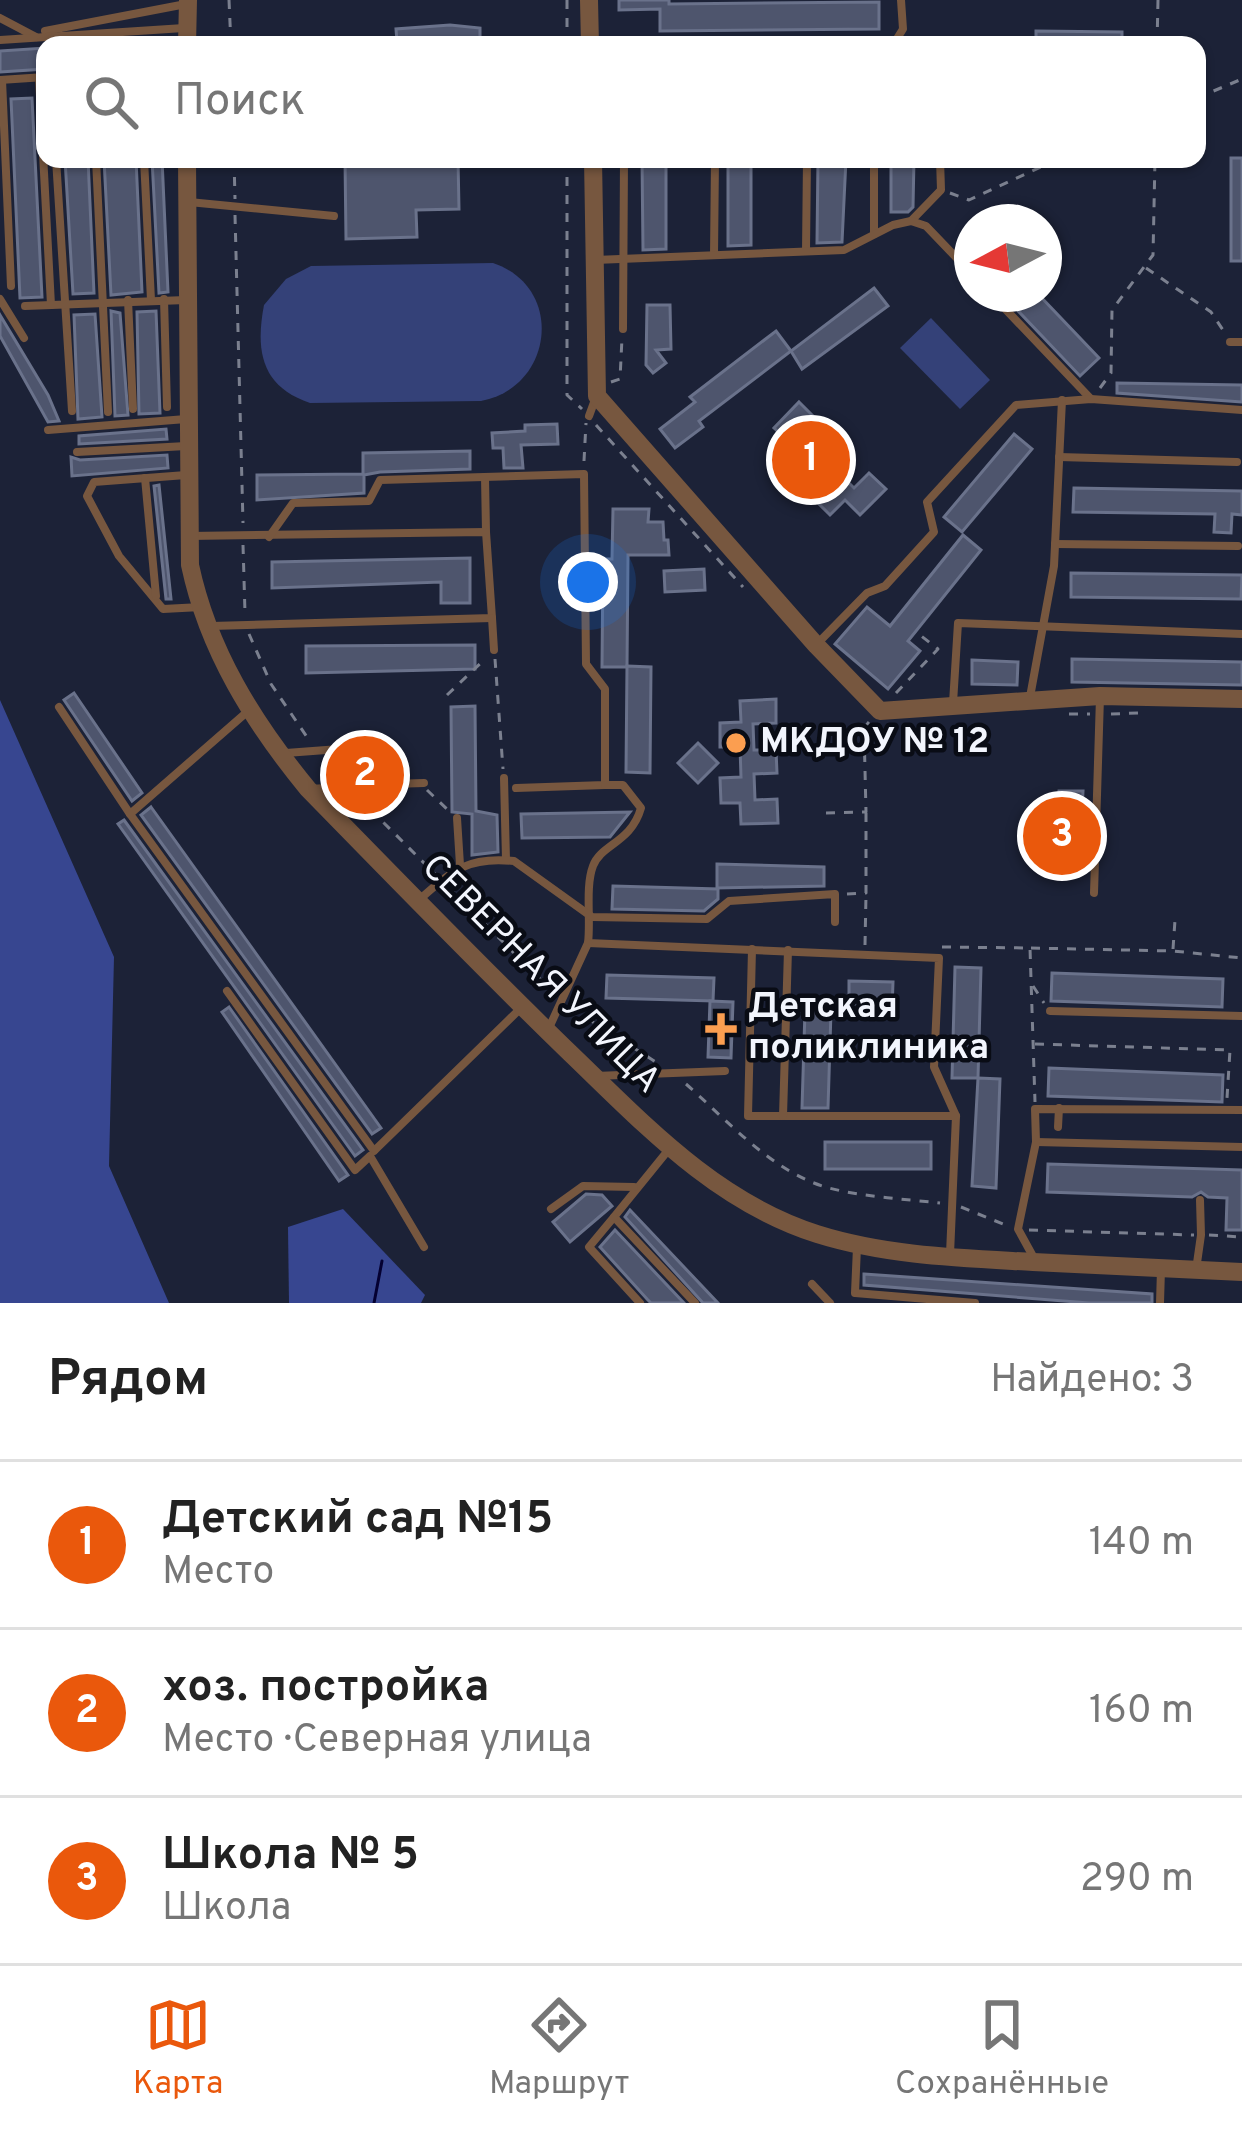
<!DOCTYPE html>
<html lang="ru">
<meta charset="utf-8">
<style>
body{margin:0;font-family:Overpass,sans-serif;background:#f6f6f6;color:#222}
.compass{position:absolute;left:954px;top:204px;width:108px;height:108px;border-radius:50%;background:#fff;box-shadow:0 3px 9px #0004;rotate:263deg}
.you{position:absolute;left:588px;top:582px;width:42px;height:42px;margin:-30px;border:9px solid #fff;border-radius:50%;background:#1a73e8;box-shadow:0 0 0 18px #1a73e833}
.badge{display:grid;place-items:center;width:78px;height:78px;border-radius:50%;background:#ea580c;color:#fff;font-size:39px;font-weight:700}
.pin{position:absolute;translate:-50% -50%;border:6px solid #fff;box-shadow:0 3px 12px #0006}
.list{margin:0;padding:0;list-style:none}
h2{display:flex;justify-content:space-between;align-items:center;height:156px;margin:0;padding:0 48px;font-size:51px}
h2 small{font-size:39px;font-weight:400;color:#767676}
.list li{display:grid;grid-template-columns:78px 1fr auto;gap:36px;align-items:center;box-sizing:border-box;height:168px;padding:0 48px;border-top:3px solid #e0e0e0}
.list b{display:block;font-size:45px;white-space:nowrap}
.list p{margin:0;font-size:39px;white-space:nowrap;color:#767676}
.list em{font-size:39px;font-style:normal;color:#767676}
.icon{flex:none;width:66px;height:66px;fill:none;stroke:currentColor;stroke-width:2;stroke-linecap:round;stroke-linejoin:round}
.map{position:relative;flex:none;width:1242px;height:1303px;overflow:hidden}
.search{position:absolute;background:#fff;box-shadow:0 3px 9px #0004;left:36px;right:36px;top:36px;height:132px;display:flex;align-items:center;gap:30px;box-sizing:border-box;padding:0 42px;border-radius:24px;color:#767676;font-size:45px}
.sheet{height:660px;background:#fff}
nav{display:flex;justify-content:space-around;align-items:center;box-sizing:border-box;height:168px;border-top:3px solid #e0e0e0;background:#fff;font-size:33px;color:#767676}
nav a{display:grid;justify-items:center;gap:6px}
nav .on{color:#ea580c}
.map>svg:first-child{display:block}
.green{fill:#344178}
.forest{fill:#374690}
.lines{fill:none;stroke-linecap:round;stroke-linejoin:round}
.stream{stroke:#040031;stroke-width:3}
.building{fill:#4e556d;stroke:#6a728b;stroke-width:3}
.path{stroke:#7b808f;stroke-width:3;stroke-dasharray:9 9;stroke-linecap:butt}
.service{stroke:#77573f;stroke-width:8}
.tertiary{stroke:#77573f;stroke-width:18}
.poi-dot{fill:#fb9e50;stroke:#090c15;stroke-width:4.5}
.labels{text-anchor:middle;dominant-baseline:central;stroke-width:9;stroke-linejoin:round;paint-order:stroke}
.poi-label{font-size:36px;font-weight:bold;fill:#f2f5fd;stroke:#090c15;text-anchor:start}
.street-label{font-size:36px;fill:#f2f5fd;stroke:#090c15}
</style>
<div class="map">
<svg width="1242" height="1303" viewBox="0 0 1242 1303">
<rect width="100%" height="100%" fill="#1c2237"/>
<g class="green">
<path d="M 493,263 C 565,287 554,387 481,401 L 310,403 C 262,387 255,352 264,305 L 286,279 L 311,266 Z"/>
<polygon points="931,318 990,380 960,409 900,348"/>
</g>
<g class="forest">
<polygon points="0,700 114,957 109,1166 169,1303 0,1303"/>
<polygon points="343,1209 425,1295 421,1303 289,1303 288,1227"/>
</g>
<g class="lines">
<polyline class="stream" points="374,1303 382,1261"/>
</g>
<g class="building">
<polygon points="619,0 669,0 669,4 879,2 879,29 660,31 660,9 619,10"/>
<polygon points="450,25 480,28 480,45 397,42 396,29"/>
<polygon points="1036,31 1122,32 1122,45 1036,45"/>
<polygon points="45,48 45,69 0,72 0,51"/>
<polygon points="32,98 42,297 20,298 11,99"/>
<rect x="1231" y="158" width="11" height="103"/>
<polygon points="65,159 88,159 94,293 73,294"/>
<polygon points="104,159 136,159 142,292 111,295"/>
<polygon points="152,159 162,159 168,292 159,293"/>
<polygon points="345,159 458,159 459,209 416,210 417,237 346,239"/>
<polygon points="642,159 666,159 666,249 643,250"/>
<polygon points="728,159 751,159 751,245 728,246"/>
<polygon points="818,159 846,159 842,242 817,243"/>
<polygon points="891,159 914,159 913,207 908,212 891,212"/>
<polygon points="874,288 888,306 802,369 791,351"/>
<polygon points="1002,294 1038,294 1099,358 1080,376"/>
<polygon points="647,305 670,305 671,349 656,350 666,363 653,373 646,365"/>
<polygon points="111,311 120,313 128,415 115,416"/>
<polygon points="156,311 160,413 139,414 137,312"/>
<polygon points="95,314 102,417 78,419 74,315"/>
<polygon points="0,315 48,395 59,421 48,422 0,336"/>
<polygon points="776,331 791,351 699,421 703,427 675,448 660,429 695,402 690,397"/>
<polygon points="1117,383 1242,385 1242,402 1117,393"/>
<polygon points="799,402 816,419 802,434 819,452 833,438 851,456 836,470 854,488 869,473 886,489 860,515 845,500 830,515 812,497 827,482 806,461 791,476 773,458 789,442 774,428"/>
<polygon points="557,424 558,444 521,445 523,468 504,468 503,448 493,448 492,433 525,431 525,425"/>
<polygon points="166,429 167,439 79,444 79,436"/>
<polygon points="1014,434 1032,449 962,532 944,517"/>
<polygon points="470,451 470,469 380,472 364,475 364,493 257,500 257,475 363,474 363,453"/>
<polygon points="167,455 168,468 72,476 71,457 80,460"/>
<polygon points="159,485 171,599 166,599 154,486"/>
<polygon points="1074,488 1242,491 1242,515 1232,514 1231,533 1214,532 1215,514 1073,512"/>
<polygon points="613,509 649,509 648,522 663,522 664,540 668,540 669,555 628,555 627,667 602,667 603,559 612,559"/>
<polygon points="963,535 981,550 908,641 920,651 888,689 835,644 867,607 890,626"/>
<polygon points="470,558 470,603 441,603 441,582 272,588 272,562"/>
<polygon points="704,569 705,590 665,592 664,571"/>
<polygon points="1071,573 1242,575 1241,599 1071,597"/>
<polygon points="475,645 475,669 306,673 306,646"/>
<polygon points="1072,659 1242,662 1242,685 1072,682"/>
<polygon points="972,660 1018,662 1017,685 972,684"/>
<polygon points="627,666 651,667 650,773 626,772"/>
<polygon points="74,693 142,793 132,801 64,700"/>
<polygon points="776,699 776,723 753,724 754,750 776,750 777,773 754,774 755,800 777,799 778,823 741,824 740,803 721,803 720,778 741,777 740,747 720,747 720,723 741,722 740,701"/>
<polygon points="475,706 476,811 497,815 498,852 472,855 472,814 452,812 451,707"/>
<polygon points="698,743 718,763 698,783 678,763"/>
<polygon points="1059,791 1083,791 1081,836 1057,835"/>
<polygon points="151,807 381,1128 372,1134 141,815"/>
<polygon points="630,812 610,837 522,838 521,814"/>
<polygon points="124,820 363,1150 355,1156 118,824"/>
<polygon points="717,864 824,867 824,886 717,888"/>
<polygon points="613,886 718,889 718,899 704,911 612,909"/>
<polygon points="955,967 981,968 978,1078 952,1078"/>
<polygon points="1052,973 1223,979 1222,1007 1051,1001"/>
<polygon points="607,975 714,978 713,1001 606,998"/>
<polygon points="849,981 893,982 892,1010 849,1010"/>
<polygon points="710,1001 733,1002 731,1058 708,1057"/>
<polygon points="229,1007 348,1175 339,1181 222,1012"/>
<polygon points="805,1010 831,1011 828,1108 802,1108"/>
<polygon points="1049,1068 1223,1075 1222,1102 1048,1096"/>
<polygon points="978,1078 1000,1079 996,1188 972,1186"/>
<rect x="825" y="1142" width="106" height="27"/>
<polygon points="1048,1164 1242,1170 1242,1230 1226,1230 1227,1198 1208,1197 1201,1192 1192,1197 1047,1192"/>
<polygon points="586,1194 602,1195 612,1206 570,1242 553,1222"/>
<polygon points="630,1210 718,1303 703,1303 625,1217"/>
<polygon points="615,1230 684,1303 651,1303 647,1299 600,1247"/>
<polygon points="864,1274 1152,1294 1152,1303 1089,1303 864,1285"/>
</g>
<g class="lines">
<g class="path">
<polyline points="229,0 231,45"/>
<polyline points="567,0 567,45"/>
<polyline points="1157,45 1158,0"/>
<polyline points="1197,98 1242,79"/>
<polyline points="234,159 235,199"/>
<polyline points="567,159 567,395 582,409"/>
<polyline points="950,193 969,200 1058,159"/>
<polyline points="235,215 243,523"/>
<polyline points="1146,268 1211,312 1225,333"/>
<polyline points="611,382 620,379 622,338"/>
<polyline points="1100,388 1111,373 1112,310 1153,255 1155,159"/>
<polyline points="596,425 743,587"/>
<polyline points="584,461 586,423"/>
<polyline points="243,545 245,613"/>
<polyline points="249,634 271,684 309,740"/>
<polyline points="495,659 503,769"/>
<polyline points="896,693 938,649 916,632"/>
<polyline points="447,695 485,659"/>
<polyline points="1069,714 1090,714"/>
<polyline points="1111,714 1138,713"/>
<polyline points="326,761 340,777"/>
<polyline points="427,790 450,812"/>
<polyline points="358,797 436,875"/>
<polyline points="826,813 866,812 864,728 869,722"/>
<polyline points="447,886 555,994"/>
<polyline points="847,894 866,893 866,813"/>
<polyline points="865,945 866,895"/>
<polyline points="942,947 1030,948 1035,1102"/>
<polyline points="1031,948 1173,951 1242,958"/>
<polyline points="1173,949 1175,920"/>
<polyline points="1033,986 1044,1003"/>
<polyline points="571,1008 659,1064"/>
<polyline points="1035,1044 1230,1050 1227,1098"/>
<path d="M 686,1084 C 728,1121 773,1173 829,1188 C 864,1197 904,1199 940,1203"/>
<polyline points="961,1207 1008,1226"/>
<polyline points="1029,1230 1194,1235"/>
<polyline points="1209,1235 1242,1237"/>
</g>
<g class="service">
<polyline points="0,18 36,37"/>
<polyline points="45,31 186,4"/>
<polyline points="0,40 184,28"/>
<polyline points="621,45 625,45"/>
<polyline points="893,45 903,29 901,0"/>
<polyline points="39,78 51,305"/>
<polyline points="0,80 45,77"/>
<polyline points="2,80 11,286"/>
<polyline points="56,159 72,411"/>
<polyline points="96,159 108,412"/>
<polyline points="144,159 151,300"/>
<polyline points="189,202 334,216"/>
<polyline points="911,221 941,190 940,159"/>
<polyline points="874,234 874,159"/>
<polyline points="806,251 807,159"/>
<polyline points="714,255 715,159"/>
<polyline points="595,260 844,250 893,225 911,221 926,226 972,274"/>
<polyline points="991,294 1090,398"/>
<polyline points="0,299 24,338"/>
<polyline points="164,299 167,407"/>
<polyline points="128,300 133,409"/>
<polyline points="25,306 186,300"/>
<polyline points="623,329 624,159"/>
<polyline points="1230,342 1242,342"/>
<polyline points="589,416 596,397"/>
<polyline points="48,430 186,419"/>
<polyline points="77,452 186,446"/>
<polyline points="1059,457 1237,462"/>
<polyline points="186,475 94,482 87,496 119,556 163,609 201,607"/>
<polyline points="485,477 486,532"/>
<polyline points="145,478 156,596"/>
<polyline points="189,536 486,532 492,618 211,626"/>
<polyline points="269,537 293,503 369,501 380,480 584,474 586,664 605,689 605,785 516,788"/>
<polyline points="1055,544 1238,546"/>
<polyline points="492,618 494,650"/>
<polyline points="817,644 867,593 885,586 934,532 927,502 1016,405 1091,399 1242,410"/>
<polyline points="1030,697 1054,566 1062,400"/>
<polyline points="953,703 958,623 1242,634"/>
<polyline points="59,707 130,814 374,1151"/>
<polyline points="286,753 393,745 392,784 424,783"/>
<polyline points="504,778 506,860"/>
<path d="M 605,785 L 623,785 L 641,808 C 631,843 601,844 593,866 C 585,887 591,920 588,943 L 939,958 L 934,1067 L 956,1116"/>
<polyline points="310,789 392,784"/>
<polyline points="130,814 247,712"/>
<polyline points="457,818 460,865"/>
<polyline points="1094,893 1100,697"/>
<path d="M 419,900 C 452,871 467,856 514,861 L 592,917 L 707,919 L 729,901 L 835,894 L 835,922"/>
<polyline points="752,949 748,1116 956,1116 950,1254"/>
<polyline points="227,991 355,1170 370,1156 424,1247"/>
<polyline points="1050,1011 1242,1016"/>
<polyline points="548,1030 588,943"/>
<polyline points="595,1076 725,1071"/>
<polyline points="783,1116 788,950"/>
<polyline points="1058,1127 1059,1108"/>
<polyline points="1036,1142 1242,1147"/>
<polyline points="670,1148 614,1217 695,1303"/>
<polyline points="375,1150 522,1007"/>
<polyline points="551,1209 583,1186 634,1187"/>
<polyline points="614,1217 589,1247 640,1303"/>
<polyline points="857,1247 855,1293 975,1303"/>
<polyline points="1035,1260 1018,1229 1036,1142 1035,1109 1242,1110"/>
<polyline points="1196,1270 1201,1235 1200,1200"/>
<polyline points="812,1284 830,1303"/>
<polyline points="1160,1303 1161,1269"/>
</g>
<g class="tertiary">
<polyline points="589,0 590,45"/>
<polyline points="187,45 188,0"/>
<path d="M 187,159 L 190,565 C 208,650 253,722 308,789 C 395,878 481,967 570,1053 C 645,1125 716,1202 817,1234 C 887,1256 961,1258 1033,1262 C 1103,1265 1172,1269 1242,1272"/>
<polyline points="593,159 597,396 816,645 880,711 1100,696 1242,699"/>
</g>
</g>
<g class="poi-dot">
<circle cx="736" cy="743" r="12"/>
<path d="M715 1011h12v12h12v12h-12v12h-12v-12h-12v-12h12z"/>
</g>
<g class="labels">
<g class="poi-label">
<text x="760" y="743">МКДОУ № 12</text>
<text x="748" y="1008">Детская<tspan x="748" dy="41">поликлиника</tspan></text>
</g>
<g class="street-label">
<text transform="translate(540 975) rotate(45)">СЕВЕРНАЯ УЛИЦА</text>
</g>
</g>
</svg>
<svg class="compass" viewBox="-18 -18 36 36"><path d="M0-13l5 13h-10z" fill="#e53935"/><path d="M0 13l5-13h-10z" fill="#767676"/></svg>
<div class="you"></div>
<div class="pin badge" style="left:811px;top:460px">1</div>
<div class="pin badge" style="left:365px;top:775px">2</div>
<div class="pin badge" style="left:1062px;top:836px">3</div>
<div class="search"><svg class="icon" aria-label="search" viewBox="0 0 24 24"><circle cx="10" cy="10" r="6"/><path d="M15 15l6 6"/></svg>Поиск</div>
</div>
<section class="sheet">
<h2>Рядом<small>Найдено: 3</small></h2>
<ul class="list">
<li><span class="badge">1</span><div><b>Детский сад №15</b><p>Место</p></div><em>140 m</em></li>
<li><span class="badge">2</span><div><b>хоз. постройка</b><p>Место · Северная улица</p></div><em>160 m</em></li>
<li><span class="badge">3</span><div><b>Школа № 5</b><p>Школа</p></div><em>290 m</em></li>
</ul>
</section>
<nav>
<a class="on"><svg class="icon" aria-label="map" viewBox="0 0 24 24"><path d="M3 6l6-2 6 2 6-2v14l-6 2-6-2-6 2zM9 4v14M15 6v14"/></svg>Карта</a>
<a><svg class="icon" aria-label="directions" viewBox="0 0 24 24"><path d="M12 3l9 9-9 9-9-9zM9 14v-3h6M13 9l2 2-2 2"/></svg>Маршрут</a>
<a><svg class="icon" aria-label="saved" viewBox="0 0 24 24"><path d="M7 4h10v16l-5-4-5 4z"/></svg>Сохранённые</a>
</nav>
